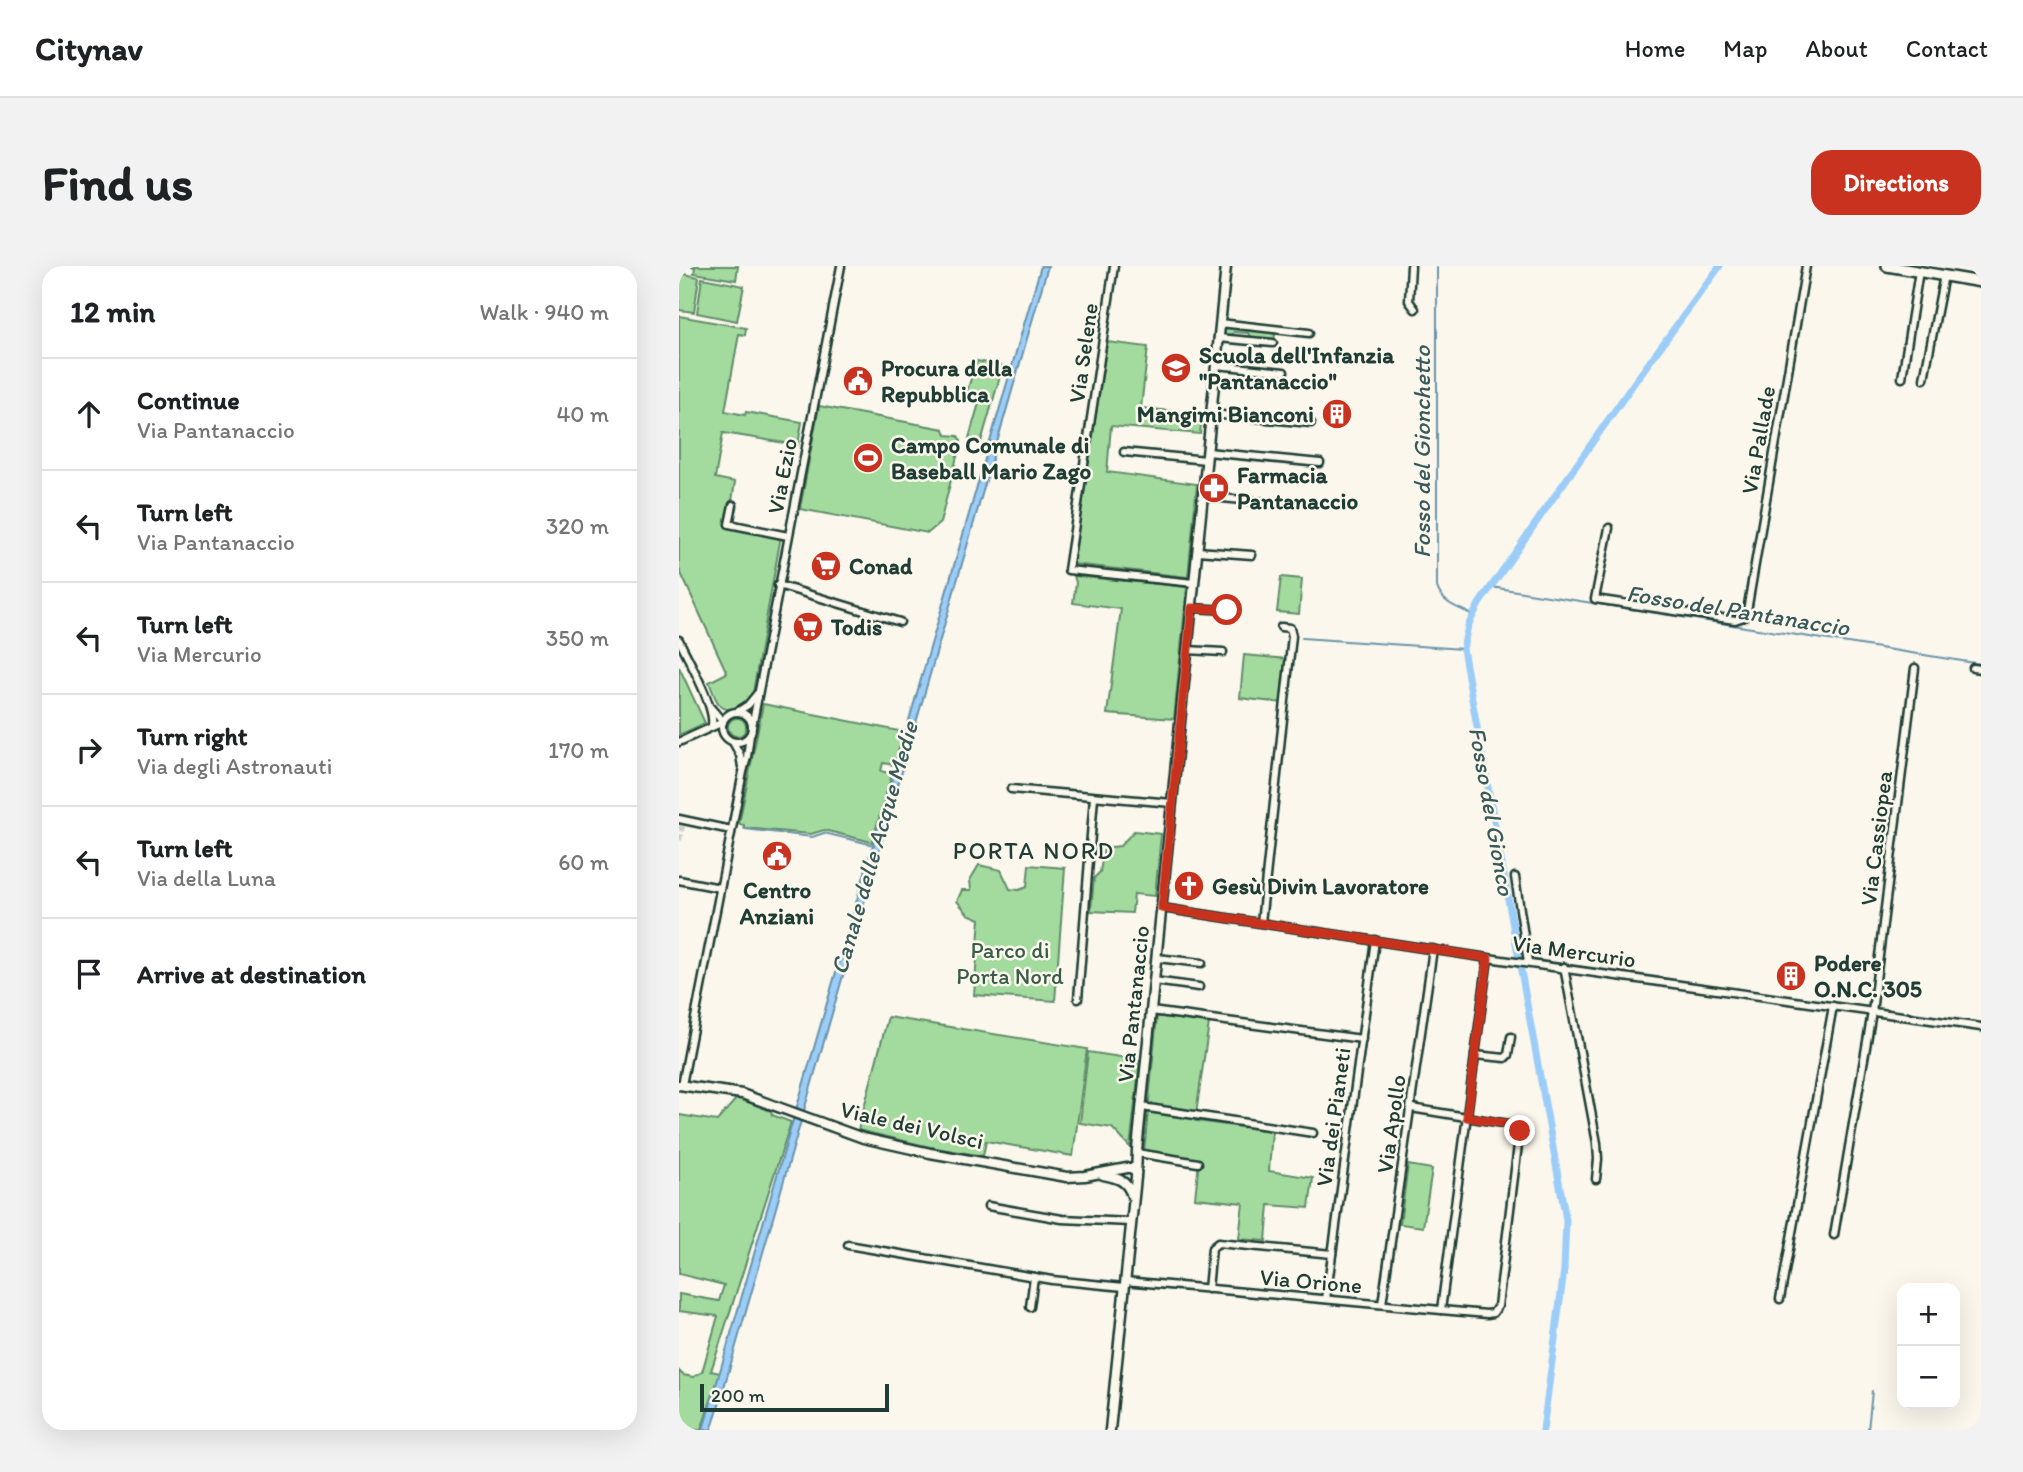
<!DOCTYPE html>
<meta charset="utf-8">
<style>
body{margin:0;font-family:Itim,sans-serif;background:#f2f2f2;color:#202124}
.controls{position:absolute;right:21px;bottom:21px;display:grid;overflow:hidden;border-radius:14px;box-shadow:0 7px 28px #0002}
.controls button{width:63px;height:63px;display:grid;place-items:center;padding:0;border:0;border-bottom:2px solid #e0e0e0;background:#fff;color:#202124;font:35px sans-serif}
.scale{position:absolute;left:21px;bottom:18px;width:189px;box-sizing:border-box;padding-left:7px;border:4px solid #1f3d34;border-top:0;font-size:19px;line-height:24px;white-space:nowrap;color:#1f3d34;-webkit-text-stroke:5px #fbf7ec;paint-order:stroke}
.stop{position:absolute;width:21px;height:21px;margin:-16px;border:5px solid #c8321e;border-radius:50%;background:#fff}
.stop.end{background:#c8321e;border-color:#fff;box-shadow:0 2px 7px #0008}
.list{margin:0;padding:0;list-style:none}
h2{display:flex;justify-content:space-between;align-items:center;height:91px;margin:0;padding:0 28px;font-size:30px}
h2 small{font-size:23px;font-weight:400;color:#757577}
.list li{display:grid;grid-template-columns:46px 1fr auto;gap:21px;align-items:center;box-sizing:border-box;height:112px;padding:0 28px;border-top:2px solid #e0e0e0}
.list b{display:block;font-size:26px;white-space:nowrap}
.list p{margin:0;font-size:23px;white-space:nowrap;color:#757577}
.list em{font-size:23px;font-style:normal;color:#757577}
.icon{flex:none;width:38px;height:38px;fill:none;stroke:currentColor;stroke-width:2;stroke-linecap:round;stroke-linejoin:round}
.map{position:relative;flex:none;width:1302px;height:1164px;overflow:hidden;border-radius:21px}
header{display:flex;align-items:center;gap:42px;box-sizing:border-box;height:98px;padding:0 35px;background:#fff;border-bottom:2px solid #e0e0e0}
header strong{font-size:33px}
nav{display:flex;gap:38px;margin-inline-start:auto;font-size:24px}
.intro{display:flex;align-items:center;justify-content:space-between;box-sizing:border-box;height:168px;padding:0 42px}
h1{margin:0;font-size:49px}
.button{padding:18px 32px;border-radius:21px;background:#c8321e;color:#fff;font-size:24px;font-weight:700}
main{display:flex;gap:42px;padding:0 42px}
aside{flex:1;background:#fff;border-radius:21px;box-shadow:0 7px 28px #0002}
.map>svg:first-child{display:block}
.green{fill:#a3db9f;stroke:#618c6a;stroke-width:2}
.water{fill:#9bcdf8;stroke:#6993aa;stroke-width:2}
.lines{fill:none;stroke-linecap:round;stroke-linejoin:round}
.stream{stroke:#6993aa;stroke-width:2}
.canal{stroke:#9bcdf8;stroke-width:7}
.minor-tunnel{stroke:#cfd2c7;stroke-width:6;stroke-dasharray:6 3;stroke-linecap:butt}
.minor-casing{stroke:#1f3d34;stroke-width:11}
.tertiary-casing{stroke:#1f3d34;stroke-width:13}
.secondary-casing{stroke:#1f3d34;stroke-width:14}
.minor{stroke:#fbf7ec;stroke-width:6}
.tertiary{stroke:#fbf7ec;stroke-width:8}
.secondary{stroke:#fbf7ec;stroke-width:9}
.route{stroke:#c8321e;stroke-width:9}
.labels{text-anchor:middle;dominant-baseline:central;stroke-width:5;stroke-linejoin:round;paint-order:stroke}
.street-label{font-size:23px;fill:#1f3d34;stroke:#fbf7ec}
.poi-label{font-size:23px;font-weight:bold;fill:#1f3d34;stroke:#fbf7ec;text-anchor:start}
.park-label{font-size:23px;fill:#395d49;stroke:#fbf7ec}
.water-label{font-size:24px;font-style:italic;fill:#385a5b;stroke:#fbf7ec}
.neighbourhood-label{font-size:24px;letter-spacing:2px;fill:#1f3d34;stroke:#fbf7ec}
</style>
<header>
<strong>Citynav</strong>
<nav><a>Home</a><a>Map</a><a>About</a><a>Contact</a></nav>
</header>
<div class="intro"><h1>Find us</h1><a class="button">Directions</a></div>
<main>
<aside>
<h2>12 min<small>Walk · 940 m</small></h2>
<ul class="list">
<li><svg class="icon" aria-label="ahead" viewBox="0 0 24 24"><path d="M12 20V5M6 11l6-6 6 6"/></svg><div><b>Continue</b><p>Via Pantanaccio</p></div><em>40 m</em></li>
<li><svg class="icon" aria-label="left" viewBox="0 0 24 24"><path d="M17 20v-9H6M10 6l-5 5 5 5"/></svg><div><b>Turn left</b><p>Via Pantanaccio</p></div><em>320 m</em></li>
<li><svg class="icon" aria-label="left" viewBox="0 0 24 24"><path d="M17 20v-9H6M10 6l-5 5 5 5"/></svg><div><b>Turn left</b><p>Via Mercurio</p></div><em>350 m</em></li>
<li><svg class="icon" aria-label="right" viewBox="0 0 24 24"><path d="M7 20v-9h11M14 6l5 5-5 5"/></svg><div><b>Turn right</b><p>Via degli Astronauti</p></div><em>170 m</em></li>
<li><svg class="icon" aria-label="left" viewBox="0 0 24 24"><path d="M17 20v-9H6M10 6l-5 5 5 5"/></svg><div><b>Turn left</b><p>Via della Luna</p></div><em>60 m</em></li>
<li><svg class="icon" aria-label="arrive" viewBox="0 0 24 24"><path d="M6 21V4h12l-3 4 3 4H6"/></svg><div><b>Arrive at destination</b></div></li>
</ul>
</aside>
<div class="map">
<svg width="1302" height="1164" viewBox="0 0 1302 1164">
<rect width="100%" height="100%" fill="#fbf7ec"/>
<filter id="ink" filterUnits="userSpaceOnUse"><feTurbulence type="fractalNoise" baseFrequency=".0143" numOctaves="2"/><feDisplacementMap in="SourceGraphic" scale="14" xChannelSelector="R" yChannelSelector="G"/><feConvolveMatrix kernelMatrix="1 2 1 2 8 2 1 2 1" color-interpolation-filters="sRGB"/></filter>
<g filter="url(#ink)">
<g class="green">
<polygon points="10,0 59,0 57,14 15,7 16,1"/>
<polygon points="0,7 20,11 15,46 0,44"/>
<polygon points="23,12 65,20 58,55 18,47"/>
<path d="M 0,50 L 67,62 L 66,69 L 60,68 L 46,145 L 66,149 L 67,146 L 123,156 L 119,179 L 44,167 L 36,212 L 56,216 L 49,260 L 102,270 L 74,426 C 68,436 50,451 40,438 C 35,432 33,422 30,416 L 48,407 L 0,303 Z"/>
<polygon points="546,59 562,61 564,63 589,65 596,68 595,75 574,73 569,67 555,66 550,70 545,70"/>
<polygon points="428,76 469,81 462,142 523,148 521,168 432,160 428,206 518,218 509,311 394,298"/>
<polygon points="298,95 324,100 302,176 290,172 302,130 288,125"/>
<polygon points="140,140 265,163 267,169 279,170 282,175 261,257 249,267 121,243"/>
<polygon points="395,310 508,321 495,453 428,448 442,343 394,337 397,317"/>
<polygon points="602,311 623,313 620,348 598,346"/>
<polygon points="565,389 609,393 604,437 561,432"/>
<polygon points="0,401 26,457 0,469"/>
<polygon points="84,438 225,466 215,499 204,497 202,505 213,508 193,576 145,564 132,568 65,562 65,559 60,558"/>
<circle cx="58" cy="461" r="9"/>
<polygon points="455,565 482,568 476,630 455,628 453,647 412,645 415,612 421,606 425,582 441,580"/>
<polygon points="300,599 322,604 331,623 340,624 348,621 350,599 386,602 376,735 295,729 301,653 289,648 278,635 283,624 292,624 291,614"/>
<polygon points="478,750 530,757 516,855 593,865 590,905 634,912 630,942 590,939 587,975 560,973 564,937 516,932 520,895 465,887"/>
<polygon points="209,751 408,783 394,890 307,875 304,890 251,881 179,864"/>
<polygon points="409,786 461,794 451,881 433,862 401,857"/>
<polygon points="58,832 92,845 93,849 112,856 32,1105 41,1107 22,1164 0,1164 0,1105 4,1109 14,1111 23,1106 39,1050 0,1045 0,1028 40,1035 45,1019 0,1008 0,849 38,855"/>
<polygon points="729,899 753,903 744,961 721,958"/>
</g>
<polygon class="water" points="362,0 369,0 35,1156 32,1164 24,1164"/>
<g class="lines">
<g class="stream">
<path d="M 758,2 L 758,321 C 763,338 780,342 794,349"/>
<polyline points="812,321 1302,398"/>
<polyline points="623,372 784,383"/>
<polyline points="66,563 133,571 145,567 195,579"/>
<polyline points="1189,1164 1193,1125"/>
</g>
<polyline class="canal" points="864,1164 885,1004 887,954 784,383 789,360 800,338 955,117 1041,0"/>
<polyline class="minor-tunnel" points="0,574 3,560"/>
<g class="minor-casing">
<g id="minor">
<polyline points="435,0 389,304 515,317"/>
<polyline points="732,0 730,35 736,43"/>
<polyline points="541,57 630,67"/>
<polyline points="539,72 594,77"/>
<polyline points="537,99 605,106"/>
<polyline points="1223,112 1240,5"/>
<polyline points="1245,113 1265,9"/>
<polyline points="532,148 632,157"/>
<polyline points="445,186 527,194"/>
<polyline points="528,186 641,197"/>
<polyline points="524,230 602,238"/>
<polyline points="54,239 50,258 109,270"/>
<polyline points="930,262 916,333 1056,354 1065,351 1068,345 1127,0"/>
<polyline points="518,285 573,289"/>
<polyline points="99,319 221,356"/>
<polyline points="513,342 549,344"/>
<path d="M 0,374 C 9,393 36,440 33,459"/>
<polyline points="508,384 544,386"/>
<polyline points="1294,402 1302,403"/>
<polyline points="58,446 69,439 78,428"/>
<circle cx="58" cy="461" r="15"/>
<polyline points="73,461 162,0"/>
<polyline points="0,476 44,456 32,442"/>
<polyline points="54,476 61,489 63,501"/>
<polyline points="332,523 493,537"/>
<polyline points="0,553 52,564"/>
<polyline points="836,611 849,696"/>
<polyline points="0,614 41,622"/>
<polyline points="483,642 809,692 1302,761"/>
<polyline points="582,657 613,370 611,362 602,361"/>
<polyline points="478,692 523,697"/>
<polyline points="885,701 918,877 919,893 917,913"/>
<polyline points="475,715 520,721"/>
<polyline points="399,733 415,531"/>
<polyline points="472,745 683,773"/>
<polyline points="796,789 826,792 829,789 832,771"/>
<polyline points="3,819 64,506 68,491 71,469"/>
<polyline points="463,841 634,867"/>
<polyline points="458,887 519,897"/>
<polyline points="309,940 383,953 452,956"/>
<polyline points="1155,969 1193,746 1236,402"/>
<polyline points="169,979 373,1014 445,1021"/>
<polyline points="446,1015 762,1044 808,1048 814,1047 819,1040 841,863 836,859 732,842"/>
<polyline points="529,1023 533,982 539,977 653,988"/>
<polyline points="647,1033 696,674"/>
<polyline points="1101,1033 1154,740"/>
<polyline points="703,1038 754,683"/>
<polyline points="351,1041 355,1011"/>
<polyline points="762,1044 809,692"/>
</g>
</g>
<g class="tertiary-casing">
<g id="tertiary">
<polyline points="0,819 63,828 184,872 251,887 388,911 406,910 448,902 453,902 457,907"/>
<path d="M 424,909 C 439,912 448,914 453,930"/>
<polyline points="431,1164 457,911 458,884 547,0"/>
</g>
</g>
<g class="secondary-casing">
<polyline id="secondary" points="1208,0 1302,16"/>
</g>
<use href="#minor" class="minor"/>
<use href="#tertiary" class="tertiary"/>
<use href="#secondary" class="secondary"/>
</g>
</g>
<g class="lines" filter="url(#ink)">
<polyline class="route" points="548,344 513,342 483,642 809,692 788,851 836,859 841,865"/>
</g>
<defs>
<g id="school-disc" transform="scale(1.575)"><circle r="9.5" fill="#c8321e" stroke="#fbf7ec"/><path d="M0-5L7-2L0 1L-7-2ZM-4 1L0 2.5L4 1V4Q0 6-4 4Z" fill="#fff"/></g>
<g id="civic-disc" transform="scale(1.575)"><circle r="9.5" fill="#c8321e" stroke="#fbf7ec"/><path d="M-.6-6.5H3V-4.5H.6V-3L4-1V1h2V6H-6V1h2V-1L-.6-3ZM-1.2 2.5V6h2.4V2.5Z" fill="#fff"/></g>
<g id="building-disc" transform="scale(1.575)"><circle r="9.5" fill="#c8321e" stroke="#fbf7ec"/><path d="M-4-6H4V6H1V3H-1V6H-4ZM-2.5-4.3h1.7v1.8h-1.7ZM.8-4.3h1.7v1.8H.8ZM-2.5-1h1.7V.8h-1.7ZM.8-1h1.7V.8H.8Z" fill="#fff"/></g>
<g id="stadium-disc" transform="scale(1.575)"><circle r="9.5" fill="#c8321e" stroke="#fbf7ec"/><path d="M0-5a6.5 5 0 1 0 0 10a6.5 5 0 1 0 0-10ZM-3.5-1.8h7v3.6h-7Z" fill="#fff"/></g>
<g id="pharmacy-disc" transform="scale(1.575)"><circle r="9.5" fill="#c8321e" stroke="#fbf7ec"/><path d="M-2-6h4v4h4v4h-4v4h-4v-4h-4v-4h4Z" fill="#fff"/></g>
<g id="supermarket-disc" transform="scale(1.575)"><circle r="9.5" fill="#c8321e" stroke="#fbf7ec"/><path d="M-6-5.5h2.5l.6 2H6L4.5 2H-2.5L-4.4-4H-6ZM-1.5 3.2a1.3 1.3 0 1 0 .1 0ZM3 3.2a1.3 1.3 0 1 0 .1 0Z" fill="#fff"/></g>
<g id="church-disc" transform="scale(1.575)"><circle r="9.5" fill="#c8321e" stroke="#fbf7ec"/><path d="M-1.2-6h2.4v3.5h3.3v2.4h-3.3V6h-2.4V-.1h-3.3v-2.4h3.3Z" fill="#fff"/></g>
</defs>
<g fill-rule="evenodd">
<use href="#school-disc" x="497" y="102"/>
<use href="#civic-disc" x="179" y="115"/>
<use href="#building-disc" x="658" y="148"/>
<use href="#stadium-disc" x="189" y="192"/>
<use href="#pharmacy-disc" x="535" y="222"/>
<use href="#supermarket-disc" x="147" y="300"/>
<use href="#supermarket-disc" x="129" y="361"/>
<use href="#civic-disc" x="98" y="590"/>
<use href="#church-disc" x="510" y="620"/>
<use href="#building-disc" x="1112" y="710"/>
</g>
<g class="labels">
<g class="street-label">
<text transform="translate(404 87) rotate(-82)">Via Selene</text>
<text transform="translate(1079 174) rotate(-80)">Via Pallade</text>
<text transform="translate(103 210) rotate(-79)">Via Ezio</text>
<text transform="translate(1197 572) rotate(-83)">Via Cassiopea</text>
<text transform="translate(895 685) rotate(8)">Via Mercurio</text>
<text transform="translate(454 738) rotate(-84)">Via Pantanaccio</text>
<text transform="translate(654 851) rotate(-82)">Via dei Pianeti</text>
<text transform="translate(712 858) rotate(-82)">Via Apollo</text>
<text transform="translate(233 859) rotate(13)">Viale dei Volsci</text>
<text transform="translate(632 1015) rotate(5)">Via Orione</text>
</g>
<g class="poi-label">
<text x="520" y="89">Scuola dell'Infanzia<tspan x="520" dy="26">"Pantanaccio"</tspan></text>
<text x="202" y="102">Procura della<tspan x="202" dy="26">Repubblica</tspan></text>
<text x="635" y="148" text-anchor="end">Mangimi Bianconi</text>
<text x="212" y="179">Campo Comunale di<tspan x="212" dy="26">Baseball Mario Zago</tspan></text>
<text x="558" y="209">Farmacia<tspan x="558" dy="26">Pantanaccio</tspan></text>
<text x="170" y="300">Conad</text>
<text x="152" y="361">Todis</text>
<text x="533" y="620">Gesù Divin Lavoratore</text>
<text x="98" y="624" text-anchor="middle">Centro<tspan x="98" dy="26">Anziani</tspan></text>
<text x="1135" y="697">Podere<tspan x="1135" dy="26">O.N.C. 305</tspan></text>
</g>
<g class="park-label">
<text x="331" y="684">Parco di<tspan x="331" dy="26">Porta Nord</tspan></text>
</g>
<g class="water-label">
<text transform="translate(742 186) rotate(-90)">Fosso del Gionchetto</text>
<text transform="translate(1059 344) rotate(9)">Fosso del Pantanaccio</text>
<text transform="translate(813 545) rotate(80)">Fosso del Gionco</text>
<text transform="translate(195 582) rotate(-74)">Canale delle Acque Medie</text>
</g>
<g class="neighbourhood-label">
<text x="355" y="584">PORTA NORD</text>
</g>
</g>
</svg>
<div class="controls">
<button>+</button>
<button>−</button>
</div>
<div class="scale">200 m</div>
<div class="stop" style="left:548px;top:344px"></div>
<div class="stop end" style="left:841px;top:865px"></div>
</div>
</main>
